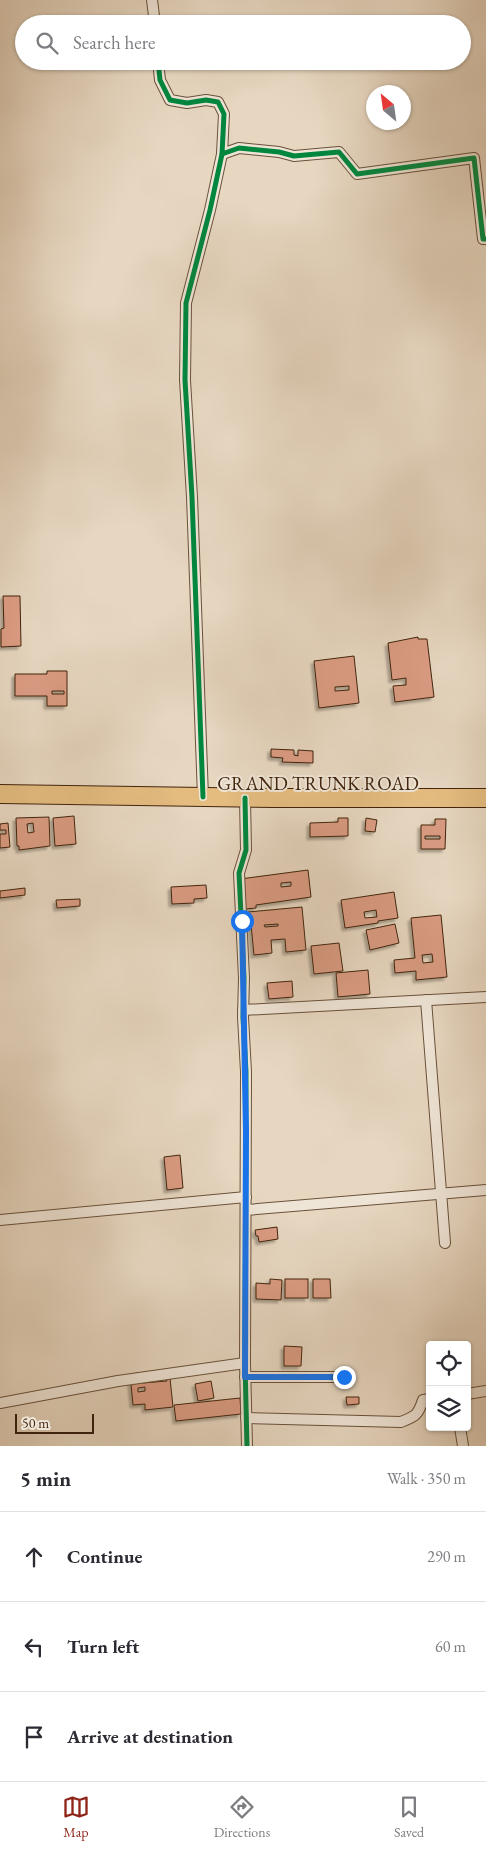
<!DOCTYPE html>
<meta charset="utf-8">
<style>
body{margin:0;font-family:"EB Garamond",serif;background:#f2f2f3;color:#2b2b33}
.controls{position:absolute;right:15px;bottom:15px;display:grid;overflow:hidden;border-radius:5px;box-shadow:0 1px 4px #0004}
.controls button{width:45px;height:45px;display:grid;place-items:center;padding:0;border:0;border-bottom:1px solid #e1e1e2;background:#fff;color:#2b2b33;font:25px sans-serif}
.compass{position:absolute;left:366px;top:85px;width:45px;height:45px;border-radius:50%;background:#fff;box-shadow:0 1px 4px #0004;rotate:331deg}
.scale{position:absolute;left:15px;bottom:12px;width:79px;box-sizing:border-box;padding-left:5px;border:2px solid #41240d;border-top:0;font-size:14px;line-height:18px;white-space:nowrap;color:#41240d;-webkit-text-stroke:4px #efe5d7;paint-order:stroke}
.stop{position:absolute;width:15px;height:15px;margin:-11px;border:4px solid #1a73e8;border-radius:50%;background:#fff}
.stop.end{background:#1a73e8;border-color:#fff;box-shadow:0 1px 5px #0008}
.list{margin:0;padding:0;list-style:none}
h2{display:flex;justify-content:space-between;align-items:center;height:65px;margin:0;padding:0 20px;font-size:21px}
h2 small{font-size:16px;font-weight:400;color:#7c7c81}
.list li{display:grid;grid-template-columns:32px 1fr auto;gap:15px;align-items:center;box-sizing:border-box;height:90px;padding:0 20px;border-top:1px solid #e1e1e2}
.list b{display:block;font-size:19px;white-space:nowrap}
.list em{font-size:16px;font-style:normal;color:#7c7c81}
.icon{flex:none;width:28px;height:28px;fill:none;stroke:currentColor;stroke-width:2;stroke-linecap:round;stroke-linejoin:round}
.map{position:relative;flex:none;width:486px;height:1446px;overflow:hidden}
.search{position:absolute;background:#fff;box-shadow:0 1px 4px #0004;left:15px;right:15px;top:15px;height:55px;display:flex;align-items:center;gap:12px;box-sizing:border-box;padding:0 18px;border-radius:28px;color:#7c7c81;font-size:19px}
.sheet{height:335px;background:#fff}
nav{display:flex;justify-content:space-around;align-items:center;box-sizing:border-box;height:70px;border-top:1px solid #e1e1e2;background:#fff;font-size:14px;color:#7c7c81}
nav a{display:grid;justify-items:center;gap:2px}
nav .on{color:#8f2418}
.map>svg:first-child{display:block}
.building{fill:#db9c83;stroke:#41240d;fill-rule:evenodd;filter:url(#shadow)}
.lines{fill:none;stroke-linecap:round;stroke-linejoin:round}
.minor-casing{stroke:#6a513a;stroke-width:12}
.trunk-casing{stroke:#41240d;stroke-width:20}
.minor{stroke:#efe5d7;stroke-width:10}
.trunk{stroke:#e4bc80;stroke-width:18}
.cycleway-casing{stroke:#efe5d7;stroke-width:8}
.cycleway{stroke:#00873e;stroke-width:5}
.route{stroke:#1a73e8;stroke-width:6}
.labels{text-anchor:middle;dominant-baseline:central;stroke-width:4;stroke-linejoin:round;paint-order:stroke}
.street-label{font-size:19px;fill:#41240d;stroke:#efe5d7}
</style>
<div class="map">
<svg width="486" height="1446" viewBox="0 0 486 1446">
<defs>
<filter id="shadow"><feDropShadow dx="-3" dy="3" stdDeviation="1" flood-color="#0004"/></filter>
</defs>
<rect width="100%" height="100%" fill="#e7d7c1"/>
<filter id="stains"><feTurbulence type="fractalNoise" baseFrequency=".004" numOctaves="4"/><feColorMatrix values="0 0 0 0 .2 0 0 0 0 .09 0 0 0 0 .02 0 0 0 .5 -.17"/></filter>
<radialGradient id="worn" r=".72"><stop offset=".6" stop-color="#630" stop-opacity="0"/><stop offset="1" stop-color="#630" stop-opacity=".3"/></radialGradient>
<g class="building">
<polygon points="3,596 20,596 21,646 1,647 1,629 4,628"/>
<polygon points="418,637 418,639 427,639 434,697 395,702 393,686 406,685 406,678 392,680 388,643"/>
<path d="M 354,656 L 359,703 L 319,708 L 314,661 ZM 349,686 L 349,690 L 335,691 L 335,687 Z"/>
<path d="M 47,671 L 67,671 L 67,706 L 47,706 L 47,696 L 15,696 L 15,674 L 47,674 ZM 52,691 L 64,691 L 64,694 L 52,694 Z"/>
<polygon points="271,749 294,750 294,755 298,756 298,750 313,751 313,763 282,762 283,758 271,757"/>
<polygon points="74,816 76,844 55,846 53,818"/>
<path d="M 49,817 L 50,846 L 19,850 L 19,846 L 17,846 L 16,818 ZM 33,823 L 34,832 L 28,833 L 27,824 Z"/>
<polygon points="338,818 348,818 348,836 310,837 310,823 338,822"/>
<polygon points="366,818 377,820 375,832 365,831"/>
<path d="M 435,819 L 446,819 L 445,849 L 421,849 L 421,825 L 435,825 ZM 425,836 L 440,836 L 440,839 L 425,839 Z"/>
<polygon points="8,823 10,847 0,848 0,834 6,834 6,830 0,830 0,824"/>
<path d="M 308,870 L 311,897 L 256,905 L 256,908 L 245,909 L 240,879 ZM 291,882 L 291,886 L 281,887 L 281,883 Z"/>
<polygon points="206,885 207,898 194,899 194,903 172,904 171,887"/>
<polygon points="25,888 25,895 0,898 0,891"/>
<path d="M 394,892 L 398,918 L 378,921 L 378,923 L 345,928 L 341,900 ZM 376,910 L 377,917 L 365,918 L 364,912 Z"/>
<polygon points="80,899 80,906 57,908 56,900"/>
<path d="M 302,907 L 306,950 L 286,952 L 285,939 L 271,940 L 272,953 L 254,955 L 251,924 L 249,924 L 248,912 ZM 278,924 L 278,926 L 265,927 L 264,925 Z"/>
<path d="M 441,915 L 447,977 L 416,980 L 416,971 L 395,973 L 394,960 L 415,958 L 411,918 ZM 432,954 L 433,962 L 423,963 L 422,955 Z"/>
<polygon points="395,924 399,943 370,950 366,930"/>
<polygon points="339,943 343,971 314,974 311,946"/>
<polygon points="368,970 370,994 338,997 336,973"/>
<polygon points="292,981 293,997 269,999 267,983"/>
<polygon points="180,1155 183,1188 167,1190 164,1157"/>
<polygon points="277,1227 278,1239 259,1242 258,1236 256,1236 255,1230"/>
<polygon points="270,1279 282,1280 281,1300 256,1299 256,1283 270,1284"/>
<rect x="285" y="1279" width="23" height="19"/>
<polygon points="313,1279 330,1279 331,1298 313,1298"/>
<polygon points="284,1346 302,1347 301,1366 284,1366"/>
<path d="M 186,1367 L 170,1378 L 173,1407 L 145,1410 L 145,1404 L 133,1405 L 130,1374 ZM 166,1378 L 167,1381 L 143,1383 L 142,1381 ZM 145,1387 L 145,1391 L 138,1392 L 138,1388 Z"/>
<polygon points="211,1381 214,1398 198,1401 195,1384"/>
<polygon points="346,1397 359,1397 359,1404 347,1405"/>
<polygon points="240,1398 241,1414 176,1421 174,1405"/>
</g>
<g class="lines">
<g class="minor-casing">
<g id="minor">
<polyline points="152,0 155,24"/>
<polyline points="158,61 160,80 170,100 187,103 206,100 218,102 224,114 222,154 239,148 279,152 294,156 339,152 357,174 474,158 483,239 486,239"/>
<polyline points="203,797 192,497 185,380 186,303 210,210 222,154"/>
<polyline points="245,798 246,850 239,873 244,978 243,1017 246,1072 245,1363 247,1446"/>
<polyline points="426,1000 445,1243"/>
<polyline points="243,1010 486,997"/>
<polyline points="246,1210 486,1190"/>
<polyline points="0,1220 246,1197"/>
<polyline points="245,1377 344,1377"/>
<polyline points="467,1394 486,1391"/>
<polyline points="0,1403 118,1381 245,1363"/>
<path d="M 246,1418 L 401,1422 C 416,1416 418,1415 423,1400 L 430,1399"/>
<polyline points="460,1427 463,1446"/>
</g>
</g>
<g class="trunk-casing">
<polyline id="trunk" points="0,794 273,798 486,798"/>
</g>
<use href="#minor" class="minor"/>
<use href="#trunk" class="trunk"/>
<g class="cycleway-casing">
<g id="cycleway">
<polyline points="158,61 160,80 170,100 187,103 206,100 218,102 224,114 222,154 239,148 279,152 294,156 339,152 357,174 474,158 483,239 486,239"/>
<polyline points="203,797 192,497 185,380 186,303 210,210 222,154"/>
<polyline points="245,798 246,850 239,873 244,978 243,1017 246,1072 245,1363 247,1446"/>
</g>
</g>
<use href="#cycleway" class="cycleway"/>
</g>
<g class="lines">
<polyline class="route" points="242,921 246,1130 245,1377 344,1377"/>
</g>
<g class="labels">
<g class="street-label">
<text x="318" y="783">GRAND TRUNK ROAD</text>
</g>
</g>
<rect width="100%" height="100%" filter="url(#stains)"/>
<rect width="100%" height="100%" fill="url(#worn)"/>
</svg>
<div class="controls">
<button><svg class="icon" aria-label="locate" viewBox="0 0 24 24"><circle cx="12" cy="12" r="6"/><path d="M12 2v4M12 18v4M2 12h4M18 12h4"/></svg></button>
<button><svg class="icon" aria-label="layers" viewBox="0 0 24 24"><path d="M12 4l9 5-9 5-9-5zM3 14l9 5 9-5"/></svg></button>
</div>
<svg class="compass" viewBox="-18 -18 36 36"><path d="M0-13l5 13h-10z" fill="#e53935"/><path d="M0 13l5-13h-10z" fill="#7c7c81"/></svg>
<div class="scale">50 m</div>
<div class="stop" style="left:242px;top:921px"></div>
<div class="stop end" style="left:344px;top:1377px"></div>
<div class="search"><svg class="icon" aria-label="search" viewBox="0 0 24 24"><circle cx="10" cy="10" r="6"/><path d="M15 15l6 6"/></svg>Search here</div>
</div>
<section class="sheet">
<h2>5 min<small>Walk · 350 m</small></h2>
<ul class="list">
<li><svg class="icon" aria-label="ahead" viewBox="0 0 24 24"><path d="M12 20V5M6 11l6-6 6 6"/></svg><div><b>Continue</b></div><em>290 m</em></li>
<li><svg class="icon" aria-label="left" viewBox="0 0 24 24"><path d="M17 20v-9H6M10 6l-5 5 5 5"/></svg><div><b>Turn left</b></div><em>60 m</em></li>
<li><svg class="icon" aria-label="arrive" viewBox="0 0 24 24"><path d="M6 21V4h12l-3 4 3 4H6"/></svg><div><b>Arrive at destination</b></div></li>
</ul>
</section>
<nav>
<a class="on"><svg class="icon" aria-label="map" viewBox="0 0 24 24"><path d="M3 6l6-2 6 2 6-2v14l-6 2-6-2-6 2zM9 4v14M15 6v14"/></svg>Map</a>
<a><svg class="icon" aria-label="directions" viewBox="0 0 24 24"><path d="M12 3l9 9-9 9-9-9zM9 14v-3h6M13 9l2 2-2 2"/></svg>Directions</a>
<a><svg class="icon" aria-label="saved" viewBox="0 0 24 24"><path d="M7 4h10v16l-5-4-5 4z"/></svg>Saved</a>
</nav>
